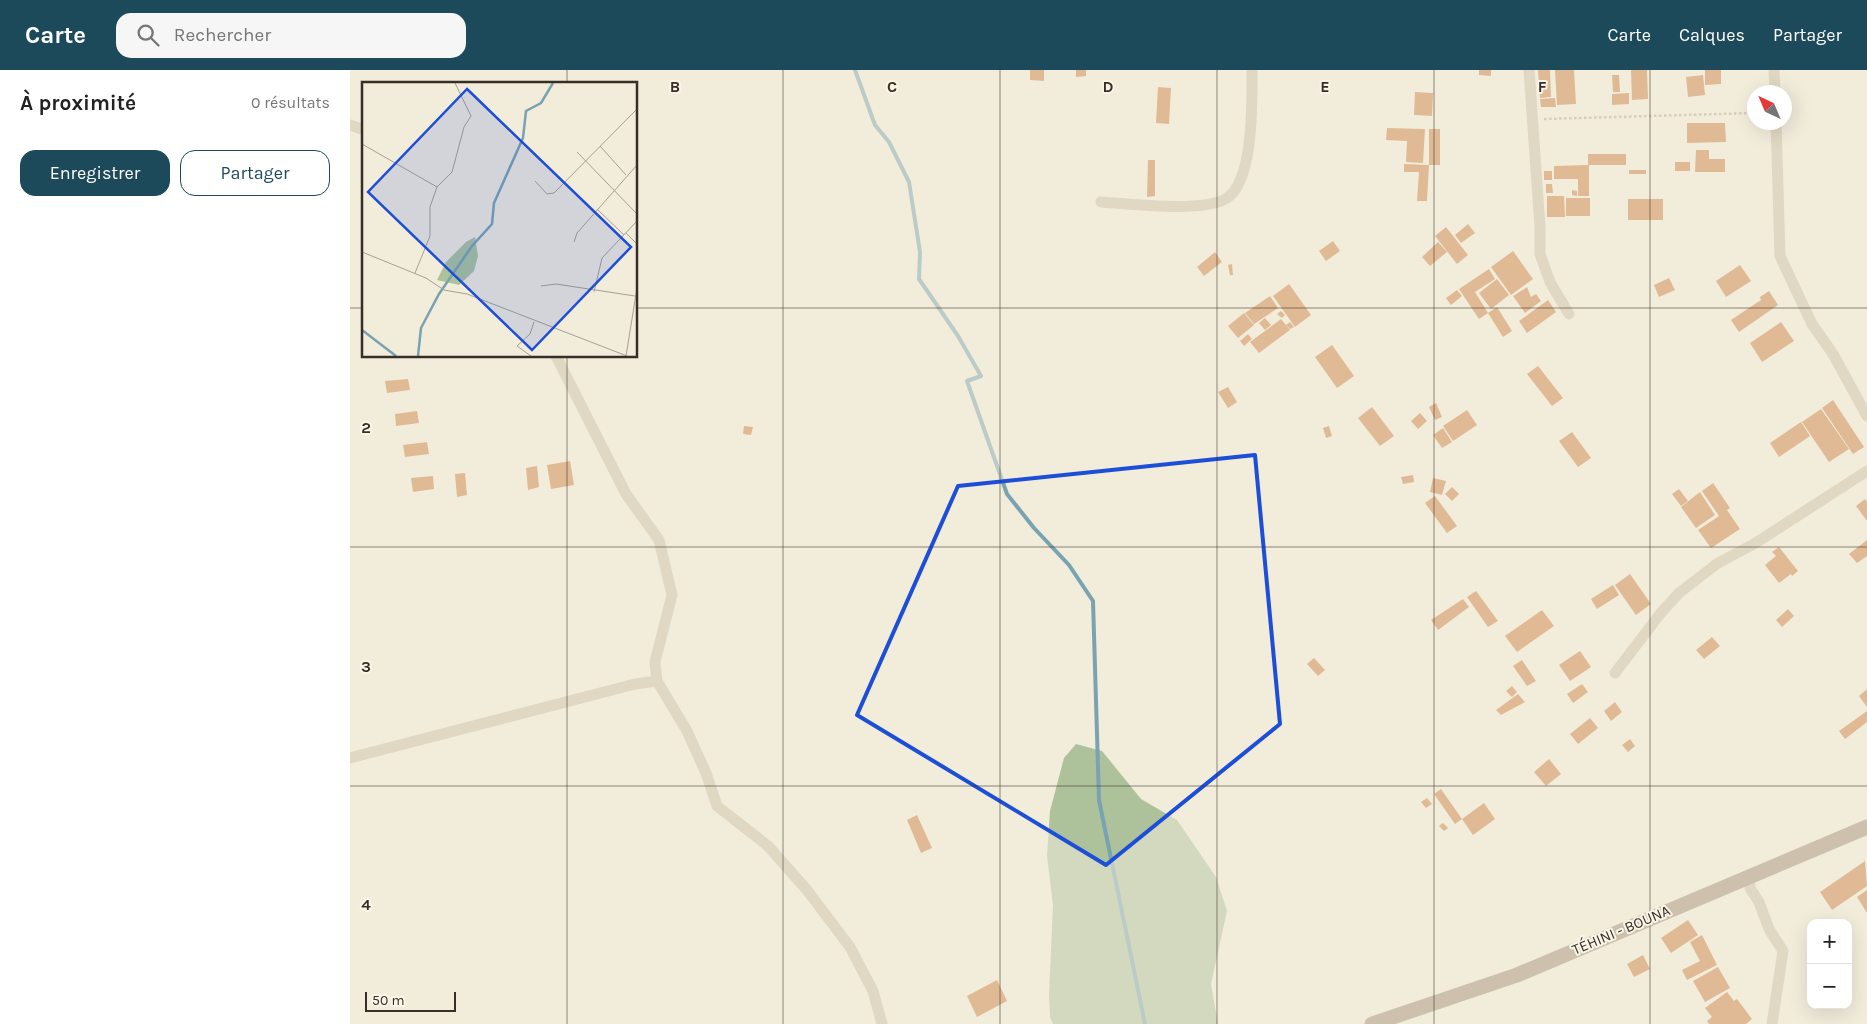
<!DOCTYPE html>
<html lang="fr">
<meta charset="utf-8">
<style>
body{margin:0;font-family:Karla,sans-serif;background:#f6f6f6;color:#222}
.controls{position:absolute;right:15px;bottom:15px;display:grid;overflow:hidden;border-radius:10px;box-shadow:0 5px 20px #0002}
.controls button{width:45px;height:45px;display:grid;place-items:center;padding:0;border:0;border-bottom:1px solid #e0e0e0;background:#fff;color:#222;font:25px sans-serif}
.compass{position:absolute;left:1397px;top:15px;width:45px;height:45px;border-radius:50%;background:#fff;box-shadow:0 5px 20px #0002;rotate:316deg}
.scale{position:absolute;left:15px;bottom:12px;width:91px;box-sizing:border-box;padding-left:5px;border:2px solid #372f27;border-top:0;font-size:14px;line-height:18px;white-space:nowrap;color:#372f27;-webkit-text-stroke:4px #faf5e7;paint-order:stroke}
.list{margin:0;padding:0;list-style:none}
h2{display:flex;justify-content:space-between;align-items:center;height:65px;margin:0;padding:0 20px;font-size:21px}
h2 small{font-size:16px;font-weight:400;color:#767676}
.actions{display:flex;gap:10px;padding:15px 20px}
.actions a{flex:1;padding:11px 0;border:1px solid #1c4a5a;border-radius:15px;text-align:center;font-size:18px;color:#1c4a5a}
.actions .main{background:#1c4a5a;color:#fff}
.icon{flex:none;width:28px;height:28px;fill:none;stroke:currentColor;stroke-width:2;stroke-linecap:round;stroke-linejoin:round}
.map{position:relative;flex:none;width:1517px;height:954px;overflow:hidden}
header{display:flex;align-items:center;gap:30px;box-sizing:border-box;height:70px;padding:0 25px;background:#1c4a5a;color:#fff}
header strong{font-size:24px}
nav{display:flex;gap:28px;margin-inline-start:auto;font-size:18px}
.search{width:350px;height:45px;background:#f6f6f6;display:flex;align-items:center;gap:12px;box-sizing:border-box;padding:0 18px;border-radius:15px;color:#767676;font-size:19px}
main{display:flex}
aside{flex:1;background:#fff}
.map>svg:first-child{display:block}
.green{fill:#adc29b}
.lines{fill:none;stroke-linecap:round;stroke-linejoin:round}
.stream{stroke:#79a3b0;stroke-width:4}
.building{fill:#c97d42}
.path{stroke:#b7a891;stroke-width:2.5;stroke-dasharray:2.5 2.5;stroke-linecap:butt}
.street{stroke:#cbbea7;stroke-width:11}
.secondary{stroke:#9f8d78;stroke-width:15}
.marked{fill:none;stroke:#1d4ed8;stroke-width:4;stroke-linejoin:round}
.grid{fill:none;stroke:#372f27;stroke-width:1;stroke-opacity:0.55}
.labels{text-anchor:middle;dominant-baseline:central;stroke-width:4;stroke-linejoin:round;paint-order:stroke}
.street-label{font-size:15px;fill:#372f27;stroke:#faf5e7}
.inset-river{fill:none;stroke:#79a3b0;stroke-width:2.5}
.inset-road{fill:none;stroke:#a7a093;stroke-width:1}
.view{fill:#1d4ed8;fill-opacity:0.15;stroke:#1d4ed8;stroke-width:2.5}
.inset-edge{fill:none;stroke:#372f27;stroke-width:2.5}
.grid-label{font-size:16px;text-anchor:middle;font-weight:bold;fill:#372f27;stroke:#faf5e7;stroke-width:4;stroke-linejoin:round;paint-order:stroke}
</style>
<header>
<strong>Carte</strong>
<div class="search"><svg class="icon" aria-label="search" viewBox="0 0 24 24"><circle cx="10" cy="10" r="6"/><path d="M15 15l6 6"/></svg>Rechercher</div>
<nav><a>Carte</a><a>Calques</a><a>Partager</a></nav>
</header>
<main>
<aside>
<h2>À proximité<small>0 résultats</small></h2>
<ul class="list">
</ul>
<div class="actions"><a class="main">Enregistrer</a><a>Partager</a></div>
</aside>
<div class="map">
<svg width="1517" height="954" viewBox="0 0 1517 954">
<rect width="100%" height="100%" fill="#f2ecdb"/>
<polygon class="green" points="726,674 752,681 791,729 827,750 866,807 877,841 861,914 868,954 703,954 700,947 699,925 703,835 697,786 700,741 714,688"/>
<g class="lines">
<polyline class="stream" points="505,0 525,55 539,72 559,112 570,182 569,209 608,266 631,306 617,311 657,424 684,458 719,495 743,531 749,730 795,954"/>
</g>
<g class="building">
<polygon points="680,0 694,0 694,11 680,10"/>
<polygon points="726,0 736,0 736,6 726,7"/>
<polygon points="1129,0 1141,0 1141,6 1129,5"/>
<polygon points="1188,0 1200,0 1201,27 1190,28"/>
<polygon points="1205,0 1224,0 1226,34 1207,35"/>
<polygon points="1281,0 1297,0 1298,29 1282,30"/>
<polygon points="1355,0 1371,0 1371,14 1355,15"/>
<polygon points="1262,5 1269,5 1270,22 1263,22"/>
<polygon points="1353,5 1355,25 1338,27 1336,7"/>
<polygon points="808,17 821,18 819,54 806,53"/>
<polygon points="1065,22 1083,23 1082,46 1064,45"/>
<polygon points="1279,23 1279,34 1262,35 1262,24"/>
<polygon points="1205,28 1206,37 1191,37 1190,29"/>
<polygon points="1337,53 1375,53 1376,72 1337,73"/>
<polygon points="1037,58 1075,59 1073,93 1056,92 1057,71 1036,70"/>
<rect x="1079" y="59" width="11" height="36"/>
<polygon points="1346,80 1359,80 1359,89 1375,89 1375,102 1345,102"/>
<rect x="1238" y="84" width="38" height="11"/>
<polygon points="798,90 805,90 805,126 797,127"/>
<rect x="1325" y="92" width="15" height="9"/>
<polygon points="1054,94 1079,95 1077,131 1067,131 1069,102 1054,102"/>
<polygon points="1239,95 1239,126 1228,126 1228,109 1204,109 1204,96"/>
<rect x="1279" y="100" width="17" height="4"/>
<rect x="1194" y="101" width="8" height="9"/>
<polygon points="1196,114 1202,114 1203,123 1196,123"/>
<polygon points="1222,120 1227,121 1227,126 1222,125"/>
<polygon points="1197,126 1214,126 1215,147 1197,147"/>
<rect x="1216" y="128" width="24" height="18"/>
<rect x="1278" y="129" width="35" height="21"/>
<polygon points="1118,154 1125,163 1111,173 1105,165"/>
<polygon points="1096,157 1118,185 1107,194 1085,166"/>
<polygon points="983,171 990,181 976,191 969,181"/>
<polygon points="1088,172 1097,182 1080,196 1072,187"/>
<polygon points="1163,181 1183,209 1161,225 1141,197"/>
<polygon points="865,182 872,192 854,206 847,197"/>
<polygon points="882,194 883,205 880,205 878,195"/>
<polygon points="1390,195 1401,211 1376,227 1366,211"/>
<polygon points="1139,199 1145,209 1125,222 1138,243 1129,249 1109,219"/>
<polygon points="1319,208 1325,220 1309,227 1304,215"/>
<polygon points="1147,209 1159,225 1141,239 1129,223"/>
<polygon points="939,214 961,245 945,257 923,226"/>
<polygon points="1177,217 1181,227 1186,224 1191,231 1175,243 1163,226"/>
<polygon points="1107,220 1112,226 1101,235 1096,228"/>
<polygon points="1419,221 1428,235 1389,262 1381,250 1411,230 1410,227"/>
<polygon points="920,226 928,238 904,254 895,243"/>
<polygon points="1198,230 1206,242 1177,263 1169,251"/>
<polygon points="1147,237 1162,261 1153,267 1138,243"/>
<polygon points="931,241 935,245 932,248 927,244"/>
<polygon points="894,243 904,255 888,268 878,256"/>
<polygon points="915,248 921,255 915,260 909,253"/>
<polygon points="931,249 940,260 909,283 900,272"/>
<polygon points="940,252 944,257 940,259 936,255"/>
<polygon points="1431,252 1444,271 1412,292 1400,273"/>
<polygon points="898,264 902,269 894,276 890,271"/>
<polygon points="982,275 1004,306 987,318 965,287"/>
<polygon points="1188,296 1213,328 1202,336 1177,304"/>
<polygon points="58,309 60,320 37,323 35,311"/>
<polygon points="878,317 887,332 878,338 868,322"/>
<polygon points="1483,330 1514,377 1503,384 1472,338"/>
<polygon points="1086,333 1092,347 1085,350 1079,337"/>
<polygon points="1022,337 1044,366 1030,376 1008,348"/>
<polygon points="1471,339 1499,379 1479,392 1452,352"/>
<polygon points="1117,340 1127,355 1103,371 1093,356"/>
<polygon points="67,341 69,353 46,356 45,344"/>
<polygon points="1070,343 1077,351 1068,359 1061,351"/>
<polygon points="1451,352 1460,366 1429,387 1420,373"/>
<polygon points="394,356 403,357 401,365 393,364"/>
<polygon points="979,356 982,366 976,368 973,358"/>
<polygon points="1093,358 1102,372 1092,378 1083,365"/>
<polygon points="1222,362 1241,388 1228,397 1209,371"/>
<polygon points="77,372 79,384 55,387 53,375"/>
<polygon points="220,391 224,415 201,419 197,395"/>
<polygon points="187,396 189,417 178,420 176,398"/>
<polygon points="115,403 117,425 107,427 105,404"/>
<polygon points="1063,405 1064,412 1053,414 1051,407"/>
<polygon points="83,406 84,419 63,422 61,408"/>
<polygon points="1083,408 1096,411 1092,425 1080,422"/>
<polygon points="1363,413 1380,438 1377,440 1390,459 1361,478 1348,460 1369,446 1352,421"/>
<polygon points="1102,417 1109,424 1102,431 1095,424"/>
<polygon points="1329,419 1338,431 1331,436 1322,424"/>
<polygon points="1350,422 1365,445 1346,458 1331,437"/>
<polygon points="1085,426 1107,456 1097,463 1075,433"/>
<polygon points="1515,429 1517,432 1517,451 1506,436"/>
<polygon points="1517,470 1517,486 1507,493 1499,484"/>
<polygon points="1429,477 1448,501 1442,506 1441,504 1429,513 1415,495 1426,486 1422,482"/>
<polygon points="1280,504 1301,534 1286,545 1265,515"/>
<polygon points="1263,515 1269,525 1247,539 1241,529"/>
<polygon points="1126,521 1148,551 1138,557 1117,527"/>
<polygon points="1113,529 1119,537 1088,560 1081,550"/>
<polygon points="1438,539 1444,546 1432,557 1426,550"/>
<polygon points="1192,540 1204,556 1167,582 1155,566"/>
<polygon points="1362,567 1370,576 1354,589 1346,580"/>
<polygon points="1230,581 1241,597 1220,611 1209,595"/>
<polygon points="964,588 975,600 968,606 957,594"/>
<polygon points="1172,590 1186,611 1177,616 1163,596"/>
<polygon points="1232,614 1238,622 1223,633 1217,624"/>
<polygon points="1162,616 1167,622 1162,627 1156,621"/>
<polygon points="1517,619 1517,637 1509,626"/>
<polygon points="1168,624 1175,632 1151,645 1146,640"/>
<polygon points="1265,632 1272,642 1261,651 1254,641"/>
<polygon points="1517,641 1517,652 1495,669 1489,661"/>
<polygon points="1240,648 1248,658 1228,674 1220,664"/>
<polygon points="1280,669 1285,676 1278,682 1272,675"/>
<polygon points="1199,689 1211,704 1196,716 1184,702"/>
<polygon points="1091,719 1112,749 1134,733 1145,749 1123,765 1112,749 1105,754 1084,724"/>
<polygon points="1077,728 1082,734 1076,738 1071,732"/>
<polygon points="567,745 582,778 571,783 557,750"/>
<polygon points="1093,753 1098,758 1094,761 1089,756"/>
<polygon points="1515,791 1517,816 1482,840 1470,822"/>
<polygon points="1517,820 1517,843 1507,827"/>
<polygon points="1338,850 1348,865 1321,883 1311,868"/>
<polygon points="1352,865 1367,895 1337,910 1332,900 1350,891 1340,872"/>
<polygon points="1293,885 1300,899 1284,907 1277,894"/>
<polygon points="1368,897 1380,918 1355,932 1343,911"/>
<polygon points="647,910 657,931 627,947 617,926"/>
<polygon points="1377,922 1384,931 1387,929 1402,949 1396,954 1359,954 1357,951 1362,947 1355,938"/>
</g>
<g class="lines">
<polyline class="path" points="1194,49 1404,43"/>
<g class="street">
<polyline points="1179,0 1190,157 1190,184 1200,212 1219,244"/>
<polyline points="1424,0 1425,22"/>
<polyline points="1426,52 1430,186 1462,254 1483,284 1517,346"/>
<polyline points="0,55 14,60"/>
<path d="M 751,132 C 779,134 855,143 877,128 C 904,111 902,30 902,0"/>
<polyline points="206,286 276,424 309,470 322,525 305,592 307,611 337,661 356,703 367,736 418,776 457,820 500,877 523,921 532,954"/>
<polyline points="1265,603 1310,544 1329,523 1368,493 1404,474 1517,401"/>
<polyline points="0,688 285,614 307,611"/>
<polyline points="1399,806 1400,818 1409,832 1419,859 1433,881 1422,954"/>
</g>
<polyline class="secondary" points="1022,954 1167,905 1517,757"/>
</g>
<path d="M0 0H1517V954H0ZM 905,385 L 930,654 L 756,795 L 507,645 L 608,416 Z" fill="#f2ecdb" fill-opacity=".55" fill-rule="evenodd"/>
<path class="marked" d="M 905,385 L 930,654 L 756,795 L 507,645 L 608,416 Z"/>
<path class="grid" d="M 217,0 L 217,14M 433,0 L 433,954M 650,0 L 650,954M 867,0 L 867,954M 1084,0 L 1084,954M 1300,0 L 1300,954M 0,238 L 14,238M 286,238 L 1517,238M 217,286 L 217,954M 0,477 L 1517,477M 0,716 L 1517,716"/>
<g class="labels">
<g class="street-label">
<text transform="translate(1271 860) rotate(-23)">TÉHINI - BOUNA</text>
</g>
</g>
<g transform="translate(12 12)">
<rect width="275" height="275" fill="#f2ecdb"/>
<path d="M 113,155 L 116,174 L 112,189 L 97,203 L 75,198 L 84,180 L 104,160 Z" fill="#adc29b"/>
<path class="inset-river" d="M 0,248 L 34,274M 56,274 L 59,246 L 77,212 L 110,164 L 130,142 L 132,121 L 161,56 L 164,29 L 179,21 L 191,1"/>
<path class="inset-road" d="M 0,62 L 75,105M 238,64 L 264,93M 215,70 L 275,132M 173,99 L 185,112 L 192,111 L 275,27M 235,127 L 262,153M 264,151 L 275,162M 212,160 L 215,151 L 275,83M 0,170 L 64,196 L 82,208 L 105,212 L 265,274M 53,191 L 68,154 L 68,125 L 75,105 L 90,90 L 102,45 L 109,34 L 93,1M 179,204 L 194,202 L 273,214M 232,210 L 240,176 L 275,139M 169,274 L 155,264 L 168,252 L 172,240M 264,274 L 275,206"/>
<path class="view" d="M 105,7 L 269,165 L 170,268 L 6,110 Z"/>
<rect width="275" height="275" class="inset-edge"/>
</g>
<g class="grid-label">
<text x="325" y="22">B</text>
<text x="542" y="22">C</text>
<text x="758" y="22">D</text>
<text x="975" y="22">E</text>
<text x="1192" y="22">F</text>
<text x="16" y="363">2</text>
<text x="16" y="602">3</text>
<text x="16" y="840">4</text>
</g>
</svg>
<div class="controls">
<button>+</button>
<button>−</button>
</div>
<svg class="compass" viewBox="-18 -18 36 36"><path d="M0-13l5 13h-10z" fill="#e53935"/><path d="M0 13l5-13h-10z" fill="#767676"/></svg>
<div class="scale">50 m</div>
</div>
</main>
